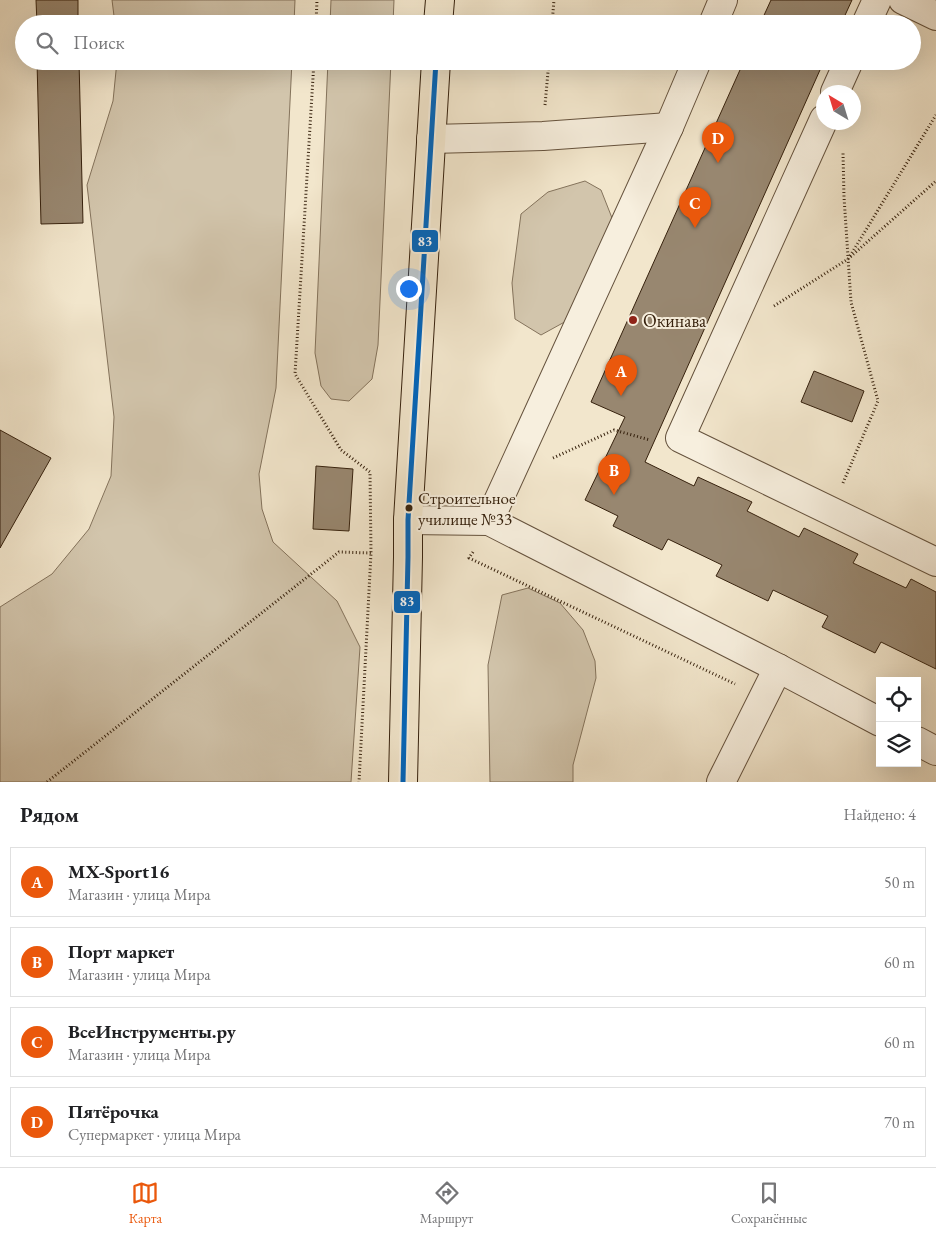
<!DOCTYPE html>
<html lang="ru">
<meta charset="utf-8">
<style>
body{margin:0;font-family:"EB Garamond",serif;background:#f2f2f2;color:#202124}
.controls{position:absolute;right:15px;bottom:15px;display:grid;overflow:hidden;border-radius:0px;box-shadow:0 5px 20px #0002}
.controls button{width:45px;height:45px;display:grid;place-items:center;padding:0;border:0;border-bottom:1px solid #e0e0e0;background:#fff;color:#202124;font:25px sans-serif}
.compass{position:absolute;left:816px;top:85px;width:45px;height:45px;border-radius:50%;background:#fff;box-shadow:0 5px 20px #0002;rotate:322deg}
.you{position:absolute;left:408px;top:288px;width:18px;height:18px;margin:-12px;border:4px solid #fff;border-radius:50%;background:#1a73e8;box-shadow:0 0 0 8px #1a73e833}
.badge{display:grid;place-items:center;width:32px;height:32px;border-radius:50%;background:#ea580c;color:#fff;font-size:16px;font-weight:700}
.pin{position:absolute;translate:-50% -41px;filter:drop-shadow(0 1px 2px #0008)}
.pin::after{content:'';position:absolute;top:26px;width:18px;height:15px;background:inherit;clip-path:polygon(0 0,100% 0,50% 100%)}
.list{margin:0;padding:0;list-style:none}
h2{display:flex;justify-content:space-between;align-items:center;height:65px;margin:0;padding:0 20px;font-size:21px}
h2 small{font-size:16px;font-weight:400;color:#757577}
.list li{display:grid;grid-template-columns:32px 1fr auto;gap:15px;align-items:center;box-sizing:border-box;height:70px;margin:0 10px 10px;padding:0 10px;border:1px solid #e0e0e0;border-radius:0px}
.list b{display:block;font-size:19px;white-space:nowrap}
.list p{margin:0;font-size:16px;white-space:nowrap;color:#757577}
.list em{font-size:16px;font-style:normal;color:#757577}
.icon{flex:none;width:28px;height:28px;fill:none;stroke:currentColor;stroke-width:2;stroke-linecap:round;stroke-linejoin:round}
.map{position:relative;flex:none;width:936px;height:782px;overflow:hidden}
.search{position:absolute;background:#fff;box-shadow:0 5px 20px #0002;left:15px;right:15px;top:15px;height:55px;display:flex;align-items:center;gap:12px;box-sizing:border-box;padding:0 18px;border-radius:28px;color:#757577;font-size:19px}
.sheet{height:385px;background:#fff}
nav{display:flex;justify-content:space-around;align-items:center;box-sizing:border-box;height:70px;border-top:1px solid #e0e0e0;background:#fff;font-size:14px;color:#757577}
nav a{display:grid;justify-items:center;gap:2px}
nav .on{color:#ea580c}
.map>svg:first-child{display:block}
.green{fill:#d2c5ac;stroke:#84735c}
.building{fill:#988770;stroke:#36210d}
.lines{fill:none;stroke-linecap:round;stroke-linejoin:round}
.minor-casing{stroke:#65523d;stroke-width:30}
.major-casing{stroke:#36210d;stroke-width:30}
.path{stroke:#36210d;stroke-width:3;stroke-dasharray:1 2.5;stroke-linecap:butt}
.minor{stroke:#f7efde;stroke-width:28}
.major{stroke:#f2e6cc;stroke-width:28}
.bus-1-casing{stroke:#f7efde;stroke-width:9}
.bus-1{stroke:#0065bd;stroke-width:5}
.poi-dot{fill:#8f2418;stroke:#f7efde;stroke-width:2}
.bus-dot{fill:#36210d;stroke:#f7efde;stroke-width:2}
.labels{text-anchor:middle;dominant-baseline:central;stroke-width:4;stroke-linejoin:round;paint-order:stroke}
.bus-label{font-size:17px;fill:#36210d;stroke:#f7efde;text-anchor:start}
.poi-label{font-size:18px;fill:#36210d;stroke:#f7efde;text-anchor:start}
.line-badge{stroke:#f7efde;stroke-width:2}
.badge-label{font-size:14px;text-anchor:middle;font-weight:bold;fill:#fff}
</style>
<div class="map">
<svg width="936" height="782" viewBox="0 0 936 782">
<rect width="100%" height="100%" fill="#f2e6cc"/>
<filter id="stains"><feTurbulence type="fractalNoise" baseFrequency=".004" numOctaves="4"/><feColorMatrix values="0 0 0 0 .2 0 0 0 0 .09 0 0 0 0 .02 0 0 0 .5 -.17"/></filter>
<radialGradient id="worn" r=".72"><stop offset=".6" stop-color="#630" stop-opacity="0"/><stop offset="1" stop-color="#630" stop-opacity=".3"/></radialGradient>
<g class="green">
<polygon points="112,0 295,0 294,24 115,24"/>
<polygon points="331,0 394,0 393,24 330,24"/>
<polygon points="117,61 292,61 276,388 259,474 262,509 273,542 337,601 360,647 351,782 0,782 0,607 52,574 89,529 111,476 114,417 87,185 113,101"/>
<polygon points="328,61 391,61 378,345 372,379 349,401 331,399 321,386 315,353"/>
<polygon points="585,181 601,190 614,223 570,319 541,335 515,319 512,283 521,214 548,192"/>
<polygon points="528,588 560,603 583,630 595,661 596,678 573,765 573,782 490,782 488,665 502,595"/>
</g>
<g class="building">
<polygon points="36,0 78,0 78,24 37,24"/>
<polygon points="771,0 852,0 841,24 760,24"/>
<polygon points="37,61 79,61 83,223 41,224"/>
<polygon points="744,61 824,61 645,462 694,486 698,477 752,502 747,511 799,537 804,528 858,554 853,563 906,588 911,579 936,592 936,669 881,642 875,653 822,627 828,616 773,590 768,601 716,576 722,565 668,539 662,550 613,526 618,516 585,500 625,417 591,402"/>
<polygon points="814,371 864,391 852,422 801,402"/>
<polygon points="0,430 51,458 0,548"/>
<polygon points="316,466 353,469 349,531 313,529"/>
</g>
<g class="lines">
<g class="minor-casing">
<g id="minor">
<polyline points="903,0 936,16"/>
<polyline points="713,24 723,0"/>
<polyline points="866,24 877,0"/>
<polyline points="835,92 849,61"/>
<polyline points="824,119 680,438 936,562"/>
<polyline points="431,139 543,136 669,127"/>
<polyline points="408,520 489,521 778,668 880,722"/>
<polyline points="489,521 669,127 697,61"/>
<polyline points="917,741 936,751"/>
<polyline points="721,782 778,668"/>
</g>
</g>
<g class="major-casing">
<g id="major">
<polyline points="438,24 440,0"/>
<polyline points="403,782 408,557 408,520 436,61"/>
</g>
</g>
<g class="path">
<polyline points="316,24 317,0"/>
<polyline points="552,24 554,0"/>
<polyline points="314,61 295,374 341,450 370,472 371,553 359,782"/>
<polyline points="545,105 549,61"/>
<polyline points="850,256 936,115"/>
<polyline points="774,306 848,259 936,181"/>
<polyline points="553,458 614,430 650,440"/>
<polyline points="843,483 878,401 851,302 844,197 843,153"/>
<polyline points="473,552 469,558 735,684"/>
<polyline points="47,782 339,552 371,553"/>
</g>
<use href="#minor" class="minor"/>
<use href="#major" class="major"/>
<g class="bus-1-casing">
<polyline id="bus-1" points="403,782 408,557 408,520 436,61"/>
</g>
<use href="#bus-1" class="bus-1"/>
</g>
<circle class="poi-dot" cx="633" cy="320" r="5"/>
<circle class="bus-dot" cx="409" cy="508" r="4.5"/>
<g class="labels">
<g class="bus-label">
<text x="418" y="498">Строительное<tspan x="418" dy="21">училище №33</tspan></text>
</g>
<g class="poi-label">
<text x="643" y="320">Окинава</text>
</g>
</g>
<g class="line-badge">
<rect x="411" y="229" width="28" height="24" rx="5" fill="#0065bd"/>
<rect x="393" y="590" width="28" height="24" rx="5" fill="#0065bd"/>
</g>
<g class="badge-label">
<text x="425" y="246">83</text>
<text x="407" y="606">83</text>
</g>
<rect width="100%" height="100%" filter="url(#stains)"/>
<rect width="100%" height="100%" fill="url(#worn)"/>
</svg>
<div class="controls">
<button><svg class="icon" aria-label="locate" viewBox="0 0 24 24"><circle cx="12" cy="12" r="6"/><path d="M12 2v4M12 18v4M2 12h4M18 12h4"/></svg></button>
<button><svg class="icon" aria-label="layers" viewBox="0 0 24 24"><path d="M12 4l9 5-9 5-9-5zM3 14l9 5 9-5"/></svg></button>
</div>
<svg class="compass" viewBox="-18 -18 36 36"><path d="M0-13l5 13h-10z" fill="#e53935"/><path d="M0 13l5-13h-10z" fill="#757577"/></svg>
<div class="you"></div>
<div class="pin badge" style="left:621px;top:396px">A</div>
<div class="pin badge" style="left:614px;top:495px">B</div>
<div class="pin badge" style="left:695px;top:228px">C</div>
<div class="pin badge" style="left:718px;top:163px">D</div>
<div class="search"><svg class="icon" aria-label="search" viewBox="0 0 24 24"><circle cx="10" cy="10" r="6"/><path d="M15 15l6 6"/></svg>Поиск</div>
</div>
<section class="sheet">
<h2>Рядом<small>Найдено: 4</small></h2>
<ul class="list">
<li><span class="badge">A</span><div><b>MX-Sport16</b><p>Магазин · улица Мира</p></div><em>50 m</em></li>
<li><span class="badge">B</span><div><b>Порт маркет</b><p>Магазин · улица Мира</p></div><em>60 m</em></li>
<li><span class="badge">C</span><div><b>ВсеИнструменты.ру</b><p>Магазин · улица Мира</p></div><em>60 m</em></li>
<li><span class="badge">D</span><div><b>Пятёрочка</b><p>Супермаркет · улица Мира</p></div><em>70 m</em></li>
</ul>
</section>
<nav>
<a class="on"><svg class="icon" aria-label="map" viewBox="0 0 24 24"><path d="M3 6l6-2 6 2 6-2v14l-6 2-6-2-6 2zM9 4v14M15 6v14"/></svg>Карта</a>
<a><svg class="icon" aria-label="directions" viewBox="0 0 24 24"><path d="M12 3l9 9-9 9-9-9zM9 14v-3h6M13 9l2 2-2 2"/></svg>Маршрут</a>
<a><svg class="icon" aria-label="saved" viewBox="0 0 24 24"><path d="M7 4h10v16l-5-4-5 4z"/></svg>Сохранённые</a>
</nav>
